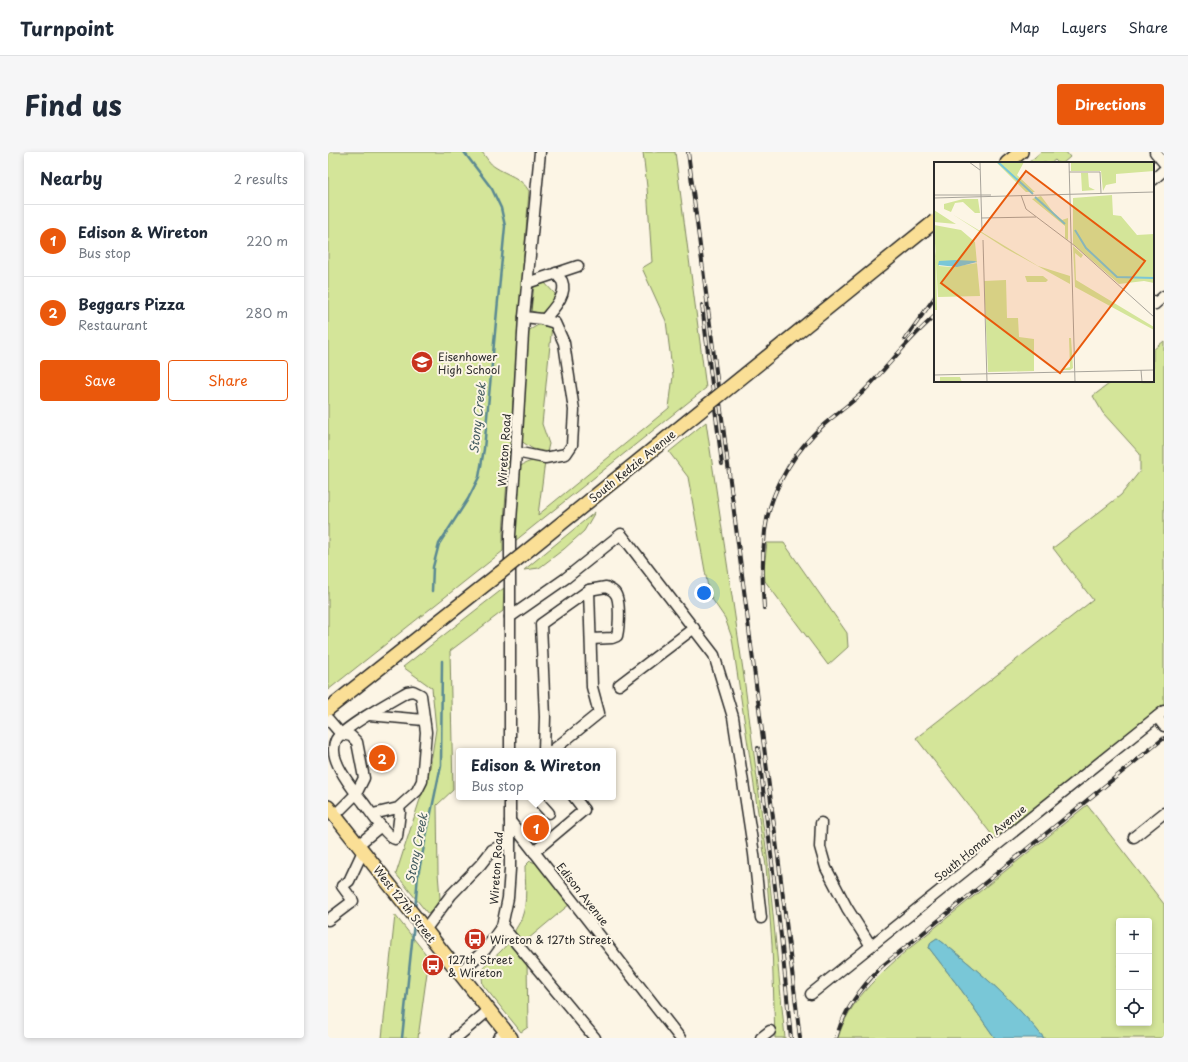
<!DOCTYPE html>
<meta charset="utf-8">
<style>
body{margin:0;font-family:"Playpen Sans",sans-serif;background:#f6f6f7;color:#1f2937}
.controls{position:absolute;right:12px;bottom:12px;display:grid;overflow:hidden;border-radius:4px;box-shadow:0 2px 6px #0003}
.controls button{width:36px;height:36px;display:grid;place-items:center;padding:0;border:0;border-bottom:1px solid #e0e1e3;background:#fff;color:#1f2937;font:20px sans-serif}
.you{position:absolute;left:376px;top:441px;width:14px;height:14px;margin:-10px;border:3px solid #fff;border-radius:50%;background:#1a73e8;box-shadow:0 0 0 6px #1a73e833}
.badge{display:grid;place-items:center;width:26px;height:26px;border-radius:50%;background:#ea580c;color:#fff;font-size:13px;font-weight:700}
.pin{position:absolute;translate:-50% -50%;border:2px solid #fff;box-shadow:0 1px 4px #0006}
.popup{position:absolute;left:128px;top:596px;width:160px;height:52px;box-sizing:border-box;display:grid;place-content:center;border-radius:4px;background:#fff;filter:drop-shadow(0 1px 3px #0005);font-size:13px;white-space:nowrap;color:#747a83}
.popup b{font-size:15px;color:#1f2937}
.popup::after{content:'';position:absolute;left:50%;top:100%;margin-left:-8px;border:8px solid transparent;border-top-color:#fff}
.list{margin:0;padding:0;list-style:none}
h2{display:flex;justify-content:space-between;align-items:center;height:52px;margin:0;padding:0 16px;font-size:17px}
h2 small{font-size:13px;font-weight:400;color:#747a83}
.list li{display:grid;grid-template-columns:26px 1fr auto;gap:12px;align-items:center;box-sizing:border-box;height:72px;padding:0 16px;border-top:1px solid #e0e1e3}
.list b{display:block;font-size:15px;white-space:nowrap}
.list p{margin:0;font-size:13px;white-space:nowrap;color:#747a83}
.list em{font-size:13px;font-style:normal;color:#747a83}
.actions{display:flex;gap:8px;padding:12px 16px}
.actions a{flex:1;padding:9px 0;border:1px solid #ea580c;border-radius:4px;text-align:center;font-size:14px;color:#ea580c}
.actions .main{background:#ea580c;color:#fff}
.icon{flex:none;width:22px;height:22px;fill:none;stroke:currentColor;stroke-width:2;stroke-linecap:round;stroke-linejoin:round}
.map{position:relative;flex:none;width:836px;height:886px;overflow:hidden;border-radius:4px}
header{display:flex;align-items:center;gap:24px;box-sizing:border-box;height:56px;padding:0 20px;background:#fff;border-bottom:1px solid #e0e1e3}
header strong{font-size:19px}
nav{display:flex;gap:22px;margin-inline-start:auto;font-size:14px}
.intro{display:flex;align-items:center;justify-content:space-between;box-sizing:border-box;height:96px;padding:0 24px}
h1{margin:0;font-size:28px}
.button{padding:10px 18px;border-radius:4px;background:#ea580c;color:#fff;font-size:14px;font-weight:700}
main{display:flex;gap:24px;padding:0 24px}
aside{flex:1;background:#fff;border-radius:4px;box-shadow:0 2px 6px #0003}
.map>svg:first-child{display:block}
.green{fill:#d4e599;stroke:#808862;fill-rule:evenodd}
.water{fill:#79c7d7;stroke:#5a8992}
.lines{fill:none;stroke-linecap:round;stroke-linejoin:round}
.stream{stroke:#5a8992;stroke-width:2.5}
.minor-casing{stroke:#2b2b2b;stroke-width:13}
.major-casing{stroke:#2b2b2b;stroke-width:16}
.minor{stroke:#fcf5e5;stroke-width:10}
.major{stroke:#fadf96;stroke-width:13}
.rail-casing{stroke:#2b2b2b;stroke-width:4}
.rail{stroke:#fcf5e5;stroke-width:2.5;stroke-dasharray:8;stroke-linecap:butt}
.major-bridge-casing{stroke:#2b2b2b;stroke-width:16;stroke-linecap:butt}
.major-bridge{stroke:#fadf96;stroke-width:13}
.labels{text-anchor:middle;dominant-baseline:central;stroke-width:4;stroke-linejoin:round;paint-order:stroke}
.poi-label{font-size:11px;fill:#2b2b2b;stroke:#fcf5e5;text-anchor:start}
.street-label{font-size:11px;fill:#2b2b2b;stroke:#fcf5e5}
.water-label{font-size:12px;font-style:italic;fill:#425a5f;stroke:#fcf5e5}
.inset-river{fill:none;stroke:#79c7d7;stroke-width:2}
.inset-road{fill:none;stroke:#a8a49b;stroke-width:1}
.view{fill:#e8590c;fill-opacity:0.15;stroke:#e8590c;stroke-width:2}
.inset-edge{fill:none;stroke:#2b2b2b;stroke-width:2}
</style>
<header>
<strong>Turnpoint</strong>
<nav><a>Map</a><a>Layers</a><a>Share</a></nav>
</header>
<div class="intro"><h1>Find us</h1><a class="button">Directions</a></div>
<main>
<aside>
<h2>Nearby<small>2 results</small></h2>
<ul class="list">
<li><span class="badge">1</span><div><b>Edison &amp; Wireton</b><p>Bus stop</p></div><em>220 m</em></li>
<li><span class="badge">2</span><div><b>Beggars Pizza</b><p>Restaurant</p></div><em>280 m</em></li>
</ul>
<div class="actions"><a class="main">Save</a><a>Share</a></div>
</aside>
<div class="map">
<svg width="836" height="886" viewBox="0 0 836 886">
<rect width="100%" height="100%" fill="#fcf5e5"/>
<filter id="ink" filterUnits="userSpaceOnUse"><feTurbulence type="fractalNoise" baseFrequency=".025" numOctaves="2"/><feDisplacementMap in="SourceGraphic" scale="8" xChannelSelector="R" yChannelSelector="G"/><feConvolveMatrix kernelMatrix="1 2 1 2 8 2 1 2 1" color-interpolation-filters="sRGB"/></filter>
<g filter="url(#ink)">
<g class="green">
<path d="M 0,0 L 154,0 C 158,5 162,12 167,15 C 179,23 193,25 201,39 L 175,381 L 175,399 L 0,538 Z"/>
<path d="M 315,0 L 347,0 L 378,236 L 187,389 L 189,317 C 198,309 206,308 217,309 L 210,363 L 341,256 L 345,224 L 338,169 L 314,116 L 324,110 L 319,35 Z"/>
<polygon points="713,0 738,0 742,5 735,11 730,11 727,8 723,11 700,11"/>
<polygon points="216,130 227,142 225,165 203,159 206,134"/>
<polygon points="219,171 224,173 214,272 221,292 219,300 205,297 193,289 198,180 212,172"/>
<polygon points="836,189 836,553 668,688 588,586 765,448 725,396 793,343 812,319 812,302 775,261 765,244 785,229 825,229 825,198"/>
<polygon points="378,270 415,518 440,711 457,886 447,886 444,792 438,714 404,486 397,466 384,447 381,441 360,325 341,300"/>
<polygon points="267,360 256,379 236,397 211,416 196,418"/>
<polygon points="439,391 456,391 519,481 520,495 500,513 437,429 436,416"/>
<polygon points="176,436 175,459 122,499 125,638 109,653 110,721 112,746 108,755 100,762 68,722 102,616 108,577 104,536 75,515"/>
<path d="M 759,653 L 836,752 L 836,886 L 716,886 C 686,849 648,816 609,786 L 603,790 L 601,796 L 634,839 L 667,886 L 510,886 C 520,850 551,823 578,799 ZM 791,769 L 821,769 L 821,871 L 791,871 Z"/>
<path d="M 202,709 L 208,711 L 242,752 L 194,792 L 186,782 C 187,776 192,772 194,765 C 200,749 197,731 197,714 Z"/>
<polygon points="67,763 101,806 90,886 54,886"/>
<path d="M 183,790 L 199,810 L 200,875 L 193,880 L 155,833 C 151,810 160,812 173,799 C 177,795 178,792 183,790 Z"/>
</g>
<path class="water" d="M 609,786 C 648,816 686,849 716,886 L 667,886 L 634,839 L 601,796 L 603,790 Z"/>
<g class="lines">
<g class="stream">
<polyline points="104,439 105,415 111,392 140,347 151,325 156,297 177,74 173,56 164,37 136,0"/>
<polyline points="87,758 90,723 113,613 114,509"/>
<polyline points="74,886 86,771"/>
</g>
<g class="minor-casing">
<g id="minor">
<polyline points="827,0 836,11"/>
<polyline points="825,28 836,18"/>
<polyline points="199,131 250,114"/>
<polyline points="825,149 827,152 836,144"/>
<path d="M 216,168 C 224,158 240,143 234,129 C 232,126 229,124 228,121"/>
<polyline points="188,300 217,306 238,302 244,293 246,258 236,191 227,171 214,167 196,165"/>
<path d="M 261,438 L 278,435 C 280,436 284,438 286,440 C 293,446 291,475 289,484 L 284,486 L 263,487"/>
<polyline points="182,465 238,426 293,382 386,503 405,565 426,702 433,766"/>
<polyline points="291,533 366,476"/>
<polyline points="41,563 96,568"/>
<polyline points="829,565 836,574"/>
<polyline points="0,567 13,582 23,584 29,590 36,626 28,642 7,663"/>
<polyline points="182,599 182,383 188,300 196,165 212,0"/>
<polyline points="216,599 217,565 213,472 261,438 264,535 271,561 224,599"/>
<polyline points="211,645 212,651 221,661"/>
<path d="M 45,662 L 70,656 L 89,639 L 94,629 L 98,580 L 93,543 L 85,539 L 79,540 C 65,548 14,576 8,588 C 7,590 6,595 6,597 C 5,612 26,639 35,650 C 41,658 59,685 67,687 L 69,685 L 72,660 L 70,656"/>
<polyline points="182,669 352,886"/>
<polyline points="493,671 492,695 498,716 519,756 543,794"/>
<polyline points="806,685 836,661"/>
<polyline points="30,693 53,674"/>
<polyline points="206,700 256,658 246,645"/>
<polyline points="0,768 25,749 14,734 21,729 35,699"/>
<polyline points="174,774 267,886"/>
<polyline points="97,778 123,743 153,712 164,698 182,689"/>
<polyline points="132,820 157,798 174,774 180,746 182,717 182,645"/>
<polyline points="483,842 836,559"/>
<polyline points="128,886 161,858"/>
<polyline points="170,886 178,880"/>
<polyline points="433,886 442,879"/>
</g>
</g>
<g class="major-casing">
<g id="major">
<polyline points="679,11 693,0"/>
<polyline points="0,557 172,421"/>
<polyline points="0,655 183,886"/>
</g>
</g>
<use href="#minor" class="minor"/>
<use href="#major" class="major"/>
<g class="rail-casing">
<g id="rail">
<polyline points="360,0 452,720 472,886"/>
<polyline points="374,153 394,312"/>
<polyline points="577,187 607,145"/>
<path d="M 436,456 C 434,430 434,405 437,379 C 441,344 461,308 485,283 C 500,267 518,256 534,241 C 559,216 580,187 607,164"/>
<polyline points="430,596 453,784 463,886"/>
<path d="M 508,886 C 516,858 533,836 553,815 L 836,586"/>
</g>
</g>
<use href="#rail" class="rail"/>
<g class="major-bridge-casing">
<polyline id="major-bridge" points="172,421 607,69"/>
</g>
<use href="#major-bridge" class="major-bridge"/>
</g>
</g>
<defs>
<g id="school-disc" transform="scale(1.15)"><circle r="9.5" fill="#c8321e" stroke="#fcf5e5"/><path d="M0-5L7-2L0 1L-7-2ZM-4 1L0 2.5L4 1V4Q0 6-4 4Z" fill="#fff"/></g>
<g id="bus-disc" transform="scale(1.15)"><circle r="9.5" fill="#c8321e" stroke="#fcf5e5"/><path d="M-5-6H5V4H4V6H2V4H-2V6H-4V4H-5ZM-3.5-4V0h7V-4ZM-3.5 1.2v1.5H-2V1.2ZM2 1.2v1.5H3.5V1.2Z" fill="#fff"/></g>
</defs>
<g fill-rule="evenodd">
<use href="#school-disc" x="94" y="210"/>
<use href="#bus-disc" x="147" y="787"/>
<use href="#bus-disc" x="105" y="813"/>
</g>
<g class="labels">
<g class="poi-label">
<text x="110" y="204">Eisenhower<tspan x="110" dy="13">High School</tspan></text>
<text x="162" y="787">Wireton &amp; 127th Street</text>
<text x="120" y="807">127th Street<tspan x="120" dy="13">&amp; Wireton</tspan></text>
</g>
<g class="street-label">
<text transform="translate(176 298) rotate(-86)">Wireton Road</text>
<text transform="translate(304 314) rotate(-39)">South Kedzie Avenue</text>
<text transform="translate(652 691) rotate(-39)">South Homan Avenue</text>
<text transform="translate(168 716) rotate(-86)">Wireton Road</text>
<text transform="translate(255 742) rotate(52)">Edison Avenue</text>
<text transform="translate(77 752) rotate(52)">West 127th Street</text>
</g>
<g class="water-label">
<text transform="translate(149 266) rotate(-84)">Stony Creek</text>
<text transform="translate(88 696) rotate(-79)">Stony Creek</text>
</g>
</g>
<g transform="translate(606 10)">
<rect width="220" height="220" fill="#fcf5e5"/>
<path d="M 62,0 L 90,0 L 83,13 L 101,30 L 92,30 ZM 137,0 L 220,0 L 220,9 L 182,12 L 182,21 L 172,23 L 169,29 L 167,9 L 137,9 ZM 147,11 L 154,11 L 155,25 L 161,28 L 148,29 ZM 178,33 L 179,53 L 187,54 L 203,73 L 220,72 L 220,121 L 210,119 L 185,122 L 139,82 L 139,36 ZM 107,34 L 122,54 L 128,58 L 134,56 L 134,78 L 131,76 L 131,64 L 98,37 ZM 29,37 L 44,37 L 46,51 L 41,51 L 29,40 L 21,41 L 17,50 L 10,47 L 10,42 ZM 0,48 L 17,59 L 22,62 L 0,60 ZM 18,52 L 104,104 L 136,114 L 136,122 L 71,86 ZM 0,63 L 27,68 L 41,80 L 46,134 L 4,135 ZM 5,99 L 41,99 L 43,101 L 18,105 L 5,104 ZM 0,82 L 2,96 L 3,148 L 0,148 ZM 139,84 L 149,93 L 147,96 L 141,91 L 142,118 L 220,165 L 220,168 L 141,125 ZM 91,114 L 109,114 L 114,118 L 112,120 L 93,120 ZM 72,118 L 73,156 L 84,156 L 85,175 L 100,177 L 100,209 L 54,210 L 50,119 ZM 135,176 L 137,176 L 139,206 L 136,208 L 126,208 L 136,205 ZM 6,215 L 26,215 L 28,220 L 6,220 Z" fill="#d4e599" fill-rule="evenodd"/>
<path d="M 22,98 L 41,99 L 43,100 L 23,105 L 4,103 L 5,99 Z" fill="#79c7d7"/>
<path class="inset-river" d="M 64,0 L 99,32M 101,35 L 131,62M 141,68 L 152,86 L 183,115 L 220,116"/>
<path class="inset-road" d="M 35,0 L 46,8M 46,0 L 48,69M 135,0 L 141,220M 135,10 L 166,10 L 167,31M 0,33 L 57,33M 87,33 L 92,47 L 141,84 L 220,155M 0,36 L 220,30M 47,56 L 102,55M 49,78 L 53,220M 207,208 L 208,220M 0,213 L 220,208"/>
<path class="view" d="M 92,9 L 211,99 L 126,211 L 7,121 Z"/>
<rect width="220" height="220" class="inset-edge"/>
</g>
</svg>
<div class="controls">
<button>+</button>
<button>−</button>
<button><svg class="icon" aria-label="locate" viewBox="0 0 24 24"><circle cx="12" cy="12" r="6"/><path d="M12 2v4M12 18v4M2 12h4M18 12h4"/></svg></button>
</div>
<div class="you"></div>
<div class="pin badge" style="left:208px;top:676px">1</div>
<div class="popup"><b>Edison &amp; Wireton</b>Bus stop</div>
<div class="pin badge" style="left:54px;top:606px">2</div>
</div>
</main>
